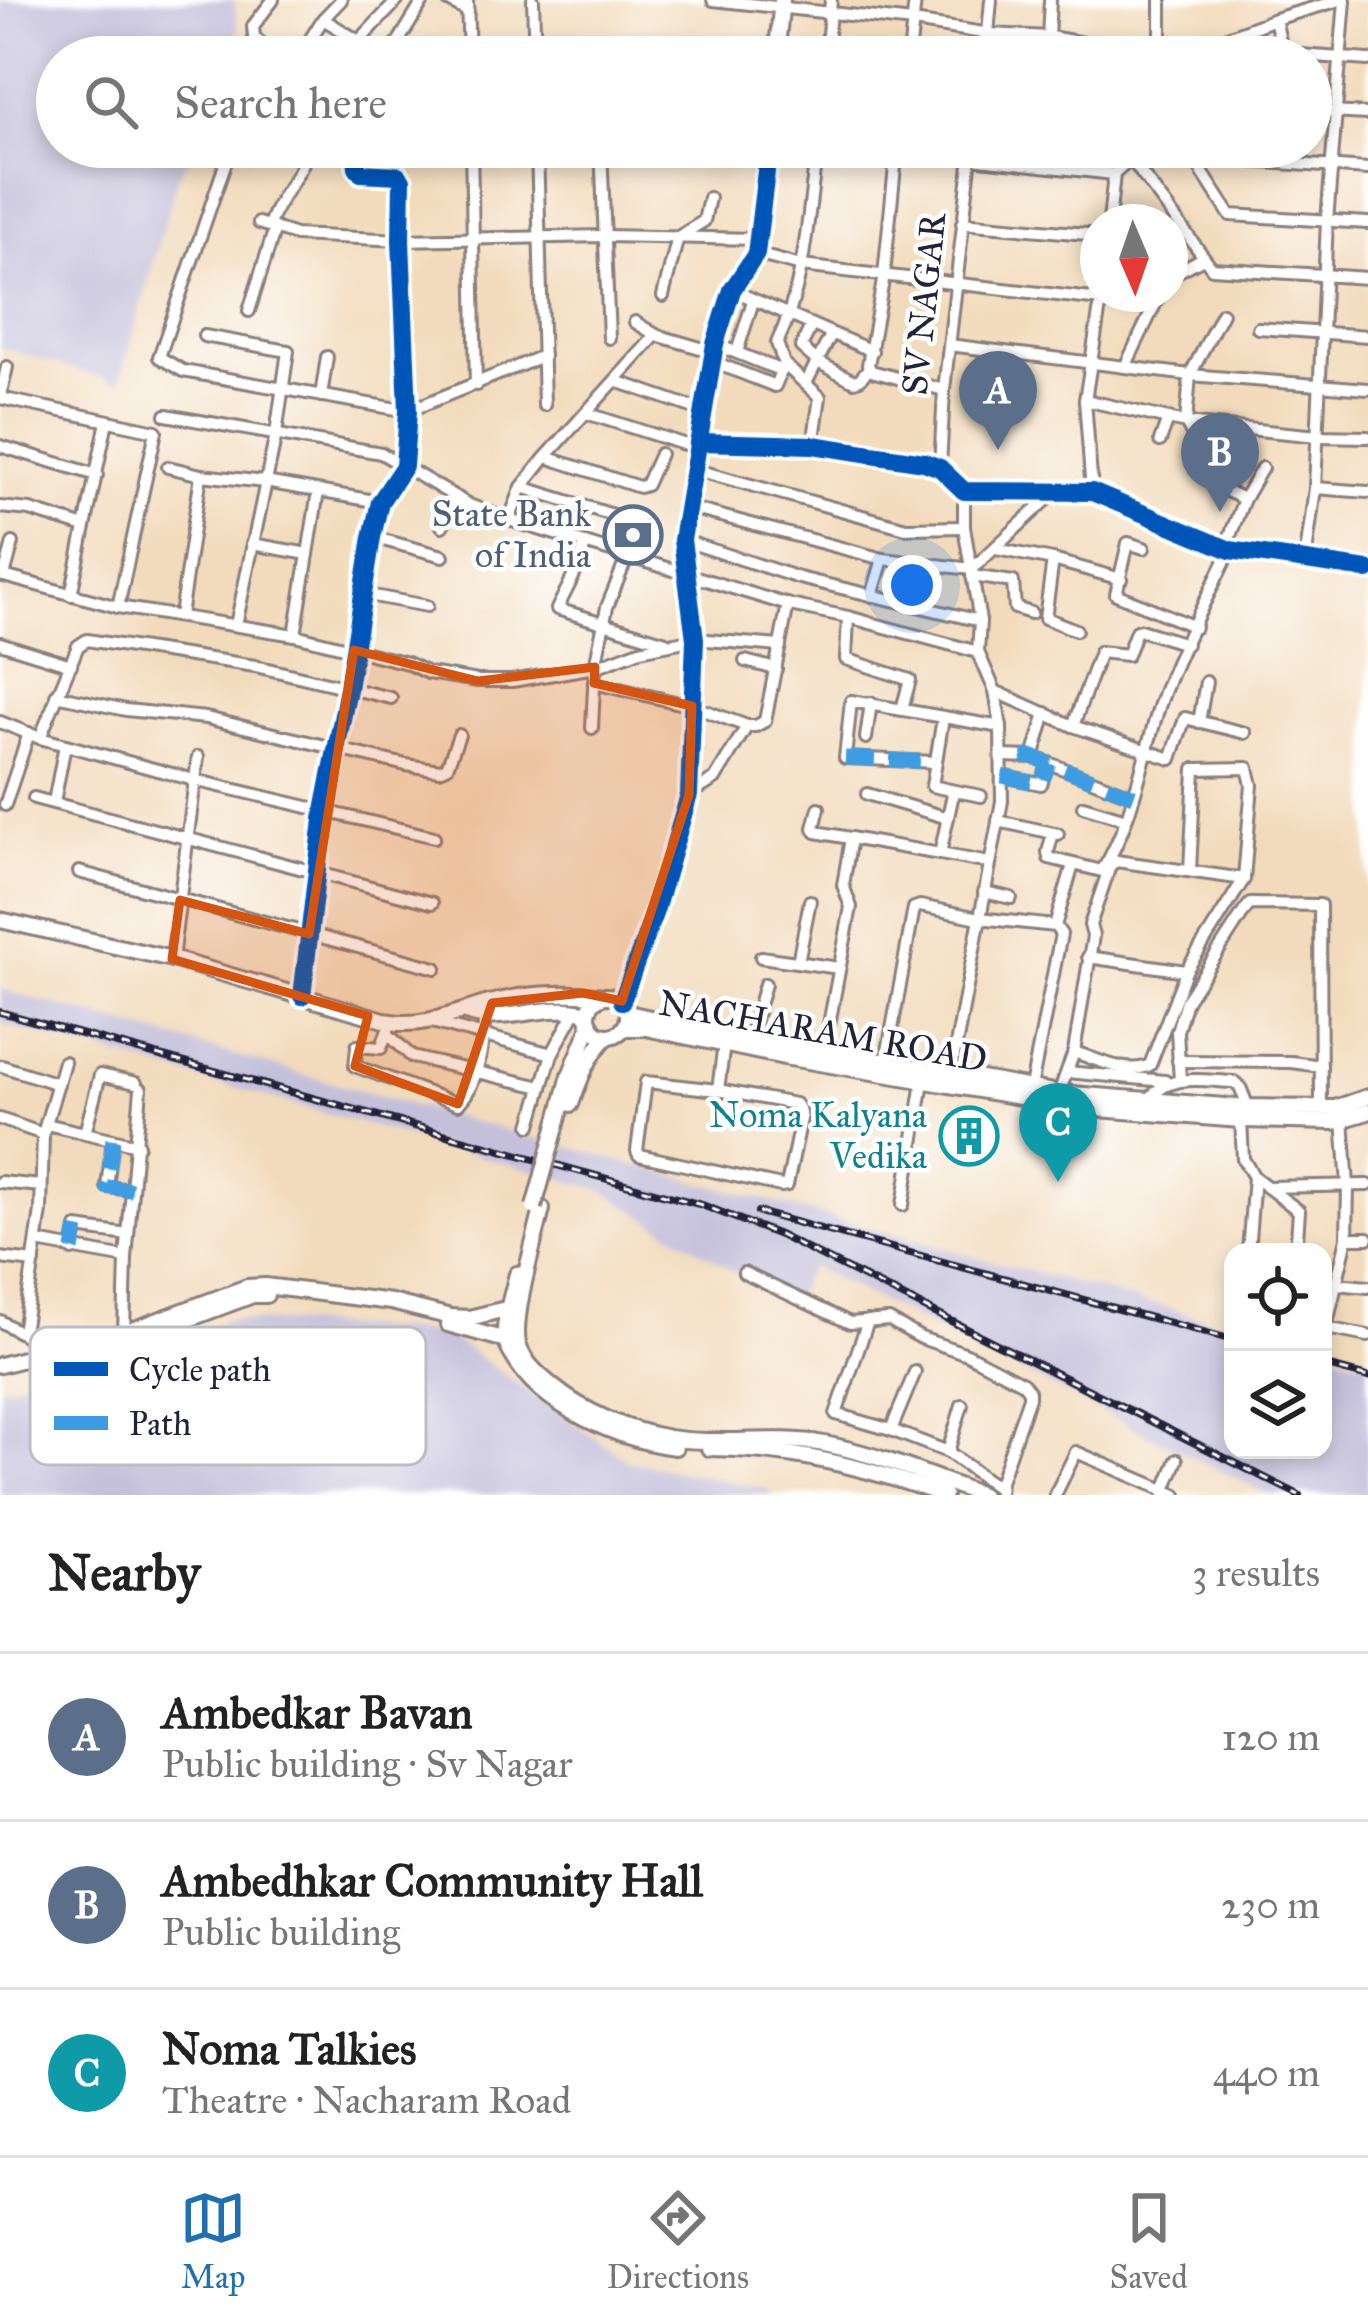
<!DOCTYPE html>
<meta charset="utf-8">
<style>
body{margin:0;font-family:"IM FELL Great Primer",serif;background:#f2f2f2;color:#222}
.controls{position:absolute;right:36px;bottom:36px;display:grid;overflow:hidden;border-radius:24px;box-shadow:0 6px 18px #0003}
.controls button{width:108px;height:108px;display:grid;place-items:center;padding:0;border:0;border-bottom:3px solid #e0e0e0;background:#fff;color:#222;font:60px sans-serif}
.compass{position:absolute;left:1080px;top:204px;width:108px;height:108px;border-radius:50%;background:#fff;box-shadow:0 6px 18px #0003;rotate:178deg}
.you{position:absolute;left:912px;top:585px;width:42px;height:42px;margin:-30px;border:9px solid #fff;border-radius:50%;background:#1a73e8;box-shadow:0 0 0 18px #1a73e833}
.badge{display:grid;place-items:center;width:78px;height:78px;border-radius:50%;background:#1f6fb2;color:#fff;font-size:39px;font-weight:700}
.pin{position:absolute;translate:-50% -99px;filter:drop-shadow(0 3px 6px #0008)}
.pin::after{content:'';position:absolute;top:63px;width:42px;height:36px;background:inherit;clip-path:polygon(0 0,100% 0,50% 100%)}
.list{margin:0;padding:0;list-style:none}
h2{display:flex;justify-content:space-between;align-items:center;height:156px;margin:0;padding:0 48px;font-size:51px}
h2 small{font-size:39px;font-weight:400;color:#767676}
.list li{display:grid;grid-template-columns:78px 1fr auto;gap:36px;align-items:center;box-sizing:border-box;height:168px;padding:0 48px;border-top:3px solid #e0e0e0}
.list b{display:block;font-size:45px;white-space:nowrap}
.list p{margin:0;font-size:39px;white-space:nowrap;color:#767676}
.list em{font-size:39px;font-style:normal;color:#767676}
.icon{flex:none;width:66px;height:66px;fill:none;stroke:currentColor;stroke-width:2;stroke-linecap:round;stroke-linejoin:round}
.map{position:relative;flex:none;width:1368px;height:1495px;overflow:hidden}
.search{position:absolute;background:#fff;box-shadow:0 6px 18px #0003;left:36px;right:36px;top:36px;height:132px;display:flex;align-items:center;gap:30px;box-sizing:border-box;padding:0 42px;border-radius:66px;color:#767676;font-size:45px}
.sheet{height:660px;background:#fff}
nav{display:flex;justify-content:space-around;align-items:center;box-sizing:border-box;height:168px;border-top:3px solid #e0e0e0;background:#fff;font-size:33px;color:#767676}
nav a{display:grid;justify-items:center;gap:6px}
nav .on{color:#1f6fb2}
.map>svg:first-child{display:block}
.industrial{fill:#c5c0da}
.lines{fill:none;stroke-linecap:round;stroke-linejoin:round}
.street-casing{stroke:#8a7e7c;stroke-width:16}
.secondary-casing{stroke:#8a7e7c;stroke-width:20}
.street{stroke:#fff;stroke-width:10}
.secondary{stroke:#fff;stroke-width:14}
.rail-casing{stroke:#22223b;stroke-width:8}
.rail{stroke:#fff;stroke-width:3;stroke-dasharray:9;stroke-linecap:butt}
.secondary-bridge-casing{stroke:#8a7e7c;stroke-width:20;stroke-linecap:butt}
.secondary-bridge{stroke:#fff;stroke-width:14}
.quiet{stroke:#3c9ce2;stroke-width:15;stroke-dasharray:30 15;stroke-linecap:butt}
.cycleway-casing{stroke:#fff;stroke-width:26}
.cycleway{stroke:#0057b8;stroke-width:18}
.marked{fill:#d45411;fill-opacity:0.2;stroke:#d45411;stroke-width:9;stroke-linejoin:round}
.labels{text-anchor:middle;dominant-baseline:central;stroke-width:9;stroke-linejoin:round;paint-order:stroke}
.street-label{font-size:36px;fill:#22223b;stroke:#fff}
.service-label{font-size:36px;fill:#4e5e75;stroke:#fff;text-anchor:end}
.culture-label{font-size:36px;fill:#0d838f;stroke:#fff;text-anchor:end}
.key{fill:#fff;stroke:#bdbdc4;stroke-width:3}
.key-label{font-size:33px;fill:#22223b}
</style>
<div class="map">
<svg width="1368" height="1495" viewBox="0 0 1368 1495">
<rect width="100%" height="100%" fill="#fff"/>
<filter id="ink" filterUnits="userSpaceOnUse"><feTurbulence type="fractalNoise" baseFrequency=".00833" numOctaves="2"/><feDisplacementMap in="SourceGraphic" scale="24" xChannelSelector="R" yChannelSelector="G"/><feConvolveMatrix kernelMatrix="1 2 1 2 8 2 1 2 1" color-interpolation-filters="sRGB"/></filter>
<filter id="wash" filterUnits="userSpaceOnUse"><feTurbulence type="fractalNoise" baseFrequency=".004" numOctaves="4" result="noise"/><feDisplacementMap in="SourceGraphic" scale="48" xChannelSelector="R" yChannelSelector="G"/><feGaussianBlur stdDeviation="2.7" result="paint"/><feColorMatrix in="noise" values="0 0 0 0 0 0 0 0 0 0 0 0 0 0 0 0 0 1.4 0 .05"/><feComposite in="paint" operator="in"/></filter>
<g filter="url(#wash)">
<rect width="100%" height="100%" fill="#f2dbbc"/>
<g class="industrial">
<polygon points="0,0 234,0 241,57 57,57 57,147 198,147 178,175 119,383 0,347"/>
<polygon points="0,989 390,1099 1233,1326 1233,1450 1323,1450 1323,1351 1368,1363 1368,1495 1269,1495 810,1266 792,1302 736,1273 602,1190 0,1023"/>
<polygon points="228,1319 444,1333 629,1461 770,1490 771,1495 0,1495 0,1387 152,1349"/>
</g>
</g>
<g filter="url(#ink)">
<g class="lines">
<g class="street-casing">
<g id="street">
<polyline points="273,0 253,26 254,37 276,57"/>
<polyline points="447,0 468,12"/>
<polyline points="467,0 469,57"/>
<polyline points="533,0 535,57"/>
<polyline points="713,0 913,22 990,34 1050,37 1106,47 1119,57"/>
<polyline points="1161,0 1161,38 1167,45 1368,60"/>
<polyline points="323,19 359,41 349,57"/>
<polyline points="1275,19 1283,54"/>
<polyline points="359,41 398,0"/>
<polyline points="1201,47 1275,19 1340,0"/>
<polyline points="299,57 323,19 341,0"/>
<polyline points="389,57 424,0"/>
<polyline points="651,57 776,49"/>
<polyline points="826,57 831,0"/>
<polyline points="909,57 915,0"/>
<polyline points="986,57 991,0"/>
<polyline points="1047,57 1050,0"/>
<polyline points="1311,111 1368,114"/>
<polyline points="231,147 159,357 183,371 408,411 543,356"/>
<polyline points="471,147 476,385"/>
<polyline points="537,147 544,405"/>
<polyline points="601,147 609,338"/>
<polyline points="871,147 1114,174 1109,222"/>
<polyline points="897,147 884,275 868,365 871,371 944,390"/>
<polyline points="1122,147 1212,268 1368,278"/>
<polyline points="1186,147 1230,215 1368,223"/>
<polyline points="1248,161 1368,169"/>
<polyline points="1114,174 1145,147"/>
<polyline points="259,223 295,235 401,240 604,236 759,239"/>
<polyline points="962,223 1098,235"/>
<path d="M 269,225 C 279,194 301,178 309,147"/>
<polyline points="756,254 801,266 1101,300"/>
<polyline points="1170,276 1203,258"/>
<polyline points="732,290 872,351"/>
<polyline points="663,296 678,237 704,221 709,198"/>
<polyline points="249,311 275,228"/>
<polyline points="1222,313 1190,375 1186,423 1220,488 1244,499"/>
<polyline points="635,322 656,335"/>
<polyline points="811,326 801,347 818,362 854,381 860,379 869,368"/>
<polyline points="1258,328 1368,336"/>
<polyline points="204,336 288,351 276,434 236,625"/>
<polyline points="715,344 782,371"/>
<polyline points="949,345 1190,375 1368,389"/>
<polyline points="737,352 753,301"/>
<polyline points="711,361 775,386 784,364"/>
<polyline points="1125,367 1160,294"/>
<polyline points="616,381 703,411"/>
<polyline points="806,383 831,335"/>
<polyline points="321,396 327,357"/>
<polyline points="0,398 156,431 118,607"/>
<polyline points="0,398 7,367"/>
<polyline points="1085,400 1186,423 1318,436 1368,437"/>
<polyline points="586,413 683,444"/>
<polyline points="166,415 381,453 469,505 509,520 785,604 848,617 978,652"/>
<polyline points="1160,441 1168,419"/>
<polyline points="698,442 813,445 924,462 940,468 964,491 1092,492 1230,550 1368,570"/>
<path d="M 813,445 L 820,397 L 784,364 L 777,343 C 806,283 808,212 817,147"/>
<polyline points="0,446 97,475"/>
<polyline points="546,457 639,487 646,485 660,454"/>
<polyline points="168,467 201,475 265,482 380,502"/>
<polyline points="940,468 944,390 972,147"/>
<polyline points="693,469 906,528 964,527"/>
<polyline points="522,487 544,459 656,335 714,352"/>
<polyline points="1315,488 1368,492"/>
<polyline points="1092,492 1085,400 1102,294"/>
<polyline points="0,507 30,510 85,527"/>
<polyline points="687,507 883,559 972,569 1054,493"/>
<polyline points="509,520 522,487 642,524"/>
<polyline points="442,526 458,498"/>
<polyline points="372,537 443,556"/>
<polyline points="682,540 799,578 980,621"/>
<polyline points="252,544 308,554"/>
<polyline points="585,544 580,563 557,609 666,642"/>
<polyline points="1144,548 1128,543 1116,594 1195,627"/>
<polyline points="996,549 1053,560 1121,579"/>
<polyline points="1225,549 1244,499 1262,468"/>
<polyline points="1053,560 1045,618 1076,630"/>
<polyline points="1305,562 1315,488 1327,221 1345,0"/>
<polyline points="0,575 118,607 295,635 407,663 428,673 478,681 512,681 595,667 640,650 695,639 780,646"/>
<polyline points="4,576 13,543"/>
<polyline points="972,576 1013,582 1015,608 1031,613"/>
<polyline points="363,594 427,606"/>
<polyline points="71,595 107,421"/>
<polyline points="872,596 883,559"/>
<polyline points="180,616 201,475"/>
<polyline points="848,617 846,659 910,680 902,709"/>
<polyline points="295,635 318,492"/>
<polyline points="0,643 71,665"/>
<polyline points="745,661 776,669"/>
<polyline points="594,683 692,706 747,726 756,726 765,721 788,604"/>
<polyline points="995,691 1073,726 1171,759 1185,718 1245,733"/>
<polyline points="56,695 126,710 206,718 406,765 440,770 447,767 459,735"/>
<polyline points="0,722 40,738 194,780 434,837"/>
<polyline points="1199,722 1206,682"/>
<polyline points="1073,726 1100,652 1127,655 1136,631 1140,630 1186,644"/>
<polyline points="592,728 595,667 607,607 628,555"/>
<polyline points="40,738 78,646 87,640 255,666 391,698"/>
<polyline points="866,738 871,703"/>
<polyline points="1002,756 1033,757 1134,796"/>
<polyline points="1033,757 1046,713"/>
<polyline points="935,762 845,758 851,701 1001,727"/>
<polyline points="1002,776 1041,784 1049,763"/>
<polyline points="950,790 981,796"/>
<polyline points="867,794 948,818"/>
<polyline points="689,795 715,779 747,726"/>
<polyline points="34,798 432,903"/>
<polyline points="54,802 65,745"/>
<polyline points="5,805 29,733"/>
<polyline points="1083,806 1126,819"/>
<polyline points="819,808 814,828 816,832 940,854 953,794 950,790 932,786 943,718"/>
<polyline points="998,821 1058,834"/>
<path d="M 1053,833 L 1048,852 L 1049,858 L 1102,871 C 1133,821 1142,760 1160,704 C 1178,651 1206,601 1230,550"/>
<polyline points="940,854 989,863"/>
<polyline points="1190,871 1195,769 1248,768 1252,785 1244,879"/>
<polyline points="79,872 436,968"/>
<polyline points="984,892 1011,898"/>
<polyline points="1055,926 1073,865"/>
<polyline points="761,957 839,968"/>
<polyline points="172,959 198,757"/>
<polyline points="798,962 810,901"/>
<polyline points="302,996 324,811 348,689 372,537 380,502 404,466 408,411 401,240 402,180 398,175 361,173 357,167 355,147"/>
<polyline points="428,1021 552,1054"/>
<path d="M 391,1022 L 381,1048 L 357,1046 L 355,1066 L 458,1104 C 478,1085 484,1044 484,1017"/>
<polyline points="387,1033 412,1057 542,1087 552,1054 576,1010"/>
<polyline points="750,1037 765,984"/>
<polyline points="824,1051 851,907 843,885 851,838"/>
<path d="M 1074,1052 C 1097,1059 1128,1076 1150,1065 L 1186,971"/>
<polyline points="1178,1061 1291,1062 1321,1066"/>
<polyline points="886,1062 914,908 920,906 979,918 1055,926 1061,934 1031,1087"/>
<polyline points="2,1066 58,1084"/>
<polyline points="1067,1072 1165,1081"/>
<polyline points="950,1077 1002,801 1001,727 995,691 978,652 980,621 964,527 964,491"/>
<polyline points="1180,1081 1177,1031 1186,1001 1245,910 1250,904 1320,905 1321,1108"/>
<polyline points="136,1083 100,1075 85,1133 138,1145"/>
<polyline points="718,1090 646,1082 637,1151 639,1155 781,1186 787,1185 801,1119 799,1108 795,1104 718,1090 724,1044"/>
<polyline points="1059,1093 1074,1052 1093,936 1090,925 1110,866 1116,861 1244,879 1186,971 1088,957"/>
<path d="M 1148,1101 C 1168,1072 1203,1081 1234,1082 L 1240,1087 L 1248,1107"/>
<polyline points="0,1119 43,1134"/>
<polyline points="1241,1120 1243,1159 1254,1177 1299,1211 1296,1252"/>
<polyline points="1343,1120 1348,1185 1347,1238 1326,1328 1368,1336"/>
<polyline points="46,1124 85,1133"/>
<polyline points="531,1125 542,1087"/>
<polyline points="113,1139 107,1187 132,1190"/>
<polyline points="0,1182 41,1186"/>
<polyline points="1267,1187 1368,1185"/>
<polyline points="903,1205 923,1082"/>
<polyline points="1347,1238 1368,1238"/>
<polyline points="37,1242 126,1258"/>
<polyline points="73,1250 77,1228 128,1235"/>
<polyline points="1248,1252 1254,1177"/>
<polyline points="0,1258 34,1262"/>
<polyline points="744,1273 850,1323 889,1320 921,1338 967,1354 1023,1383 1029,1391 1029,1397 1000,1481 999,1495"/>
<polyline points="1336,1284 1368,1287"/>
<polyline points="0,1321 54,1352"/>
<polyline points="868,1321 836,1414 891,1430 948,1452 999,1489"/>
<polyline points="23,1333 41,1211 43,1134 64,1062"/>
<polyline points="124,1333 126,1258 141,1089"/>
<polyline points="891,1430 915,1372"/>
<polyline points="948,1452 962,1405"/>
<polyline points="1164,1492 1177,1460"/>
<polyline points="1055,1495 1076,1452 1176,1495"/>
</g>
</g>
<g class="secondary-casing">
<g id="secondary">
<polyline points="776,57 782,0"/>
<path d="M 0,920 L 172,959 L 391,1022 C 423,1027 452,1014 482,1005 C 520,994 565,991 604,996"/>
<circle cx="608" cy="1016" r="20"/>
<polyline points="622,1001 655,911 689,795 695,639 682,540 715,344 732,290 756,254 769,147"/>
<path d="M 466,1012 C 502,1026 546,1001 588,1013"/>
<polyline points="628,1013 691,1027 1059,1093 1237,1107 1335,1108 1368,1097"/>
<polyline points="624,1028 646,1028 784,1057 1085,1108 1241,1120 1334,1122 1368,1112"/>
<path d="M 571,1104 C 580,1078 588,1056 608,1036"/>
<polyline points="558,1120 570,1075 591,1024"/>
<path d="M 542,1209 C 535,1240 512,1315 518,1344 C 523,1362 539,1375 552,1386 C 583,1412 629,1431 669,1438 C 720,1446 773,1435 824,1444 C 878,1454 930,1476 981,1495"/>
<path d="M 517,1274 C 513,1291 503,1322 505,1339 C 505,1342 511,1353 513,1356 C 541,1407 621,1440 675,1447"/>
<polyline points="448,1324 513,1342"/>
<polyline points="82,1354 125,1343 253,1295 266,1295"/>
<polyline points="0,1365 124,1333 247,1287 265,1286 391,1302 451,1317 469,1318 518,1306"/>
<path d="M 709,1448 C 793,1449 866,1467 944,1495"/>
</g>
</g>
<use href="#street" class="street"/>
<use href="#secondary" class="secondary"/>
<g class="rail-casing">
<g id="rail">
<polyline points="0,1012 702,1205 779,1235 1299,1495"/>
<polyline points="758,1212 1233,1340"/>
<polyline points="1323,1365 1368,1377"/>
</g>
</g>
<use href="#rail" class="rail"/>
<g class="secondary-bridge-casing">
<polyline id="secondary-bridge" points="534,1207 558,1120"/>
</g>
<use href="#secondary-bridge" class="secondary-bridge"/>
<g class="quiet">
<polyline points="1022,756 1033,757 1134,796"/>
<polyline points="845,758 935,762"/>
<polyline points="1002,776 1041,784 1049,763"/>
<polyline points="113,1139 107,1187 132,1190"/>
<polyline points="73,1250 77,1228"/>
</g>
<g class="cycleway-casing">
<g id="cycleway">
<polyline points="698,442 813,445 924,462 940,468 964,491 1092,492 1230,550 1368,570"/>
<polyline points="302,996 324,811 348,689 372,537 380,502 404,466 408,411 401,240 402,180 398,175 361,173 357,167 355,147"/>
<polyline points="622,1001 655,911 689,795 695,639 682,540 715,344 732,290 756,254 769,147"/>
</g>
</g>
<use href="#cycleway" class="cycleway"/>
</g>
</g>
<path class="marked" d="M 354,650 L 478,681 L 595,667 L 594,683 L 692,706 L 689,795 L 622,1001 L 583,993 L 492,1003 L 458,1104 L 355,1066 L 368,1016 L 172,959 L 180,900 L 309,934 Z"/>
<defs>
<g id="bank-ring" transform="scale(3)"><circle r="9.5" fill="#fff" stroke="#5c6f8a" stroke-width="1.5"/><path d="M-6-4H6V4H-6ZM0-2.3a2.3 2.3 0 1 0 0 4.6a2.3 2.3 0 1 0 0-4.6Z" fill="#5c6f8a"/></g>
<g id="building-ring" transform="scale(3)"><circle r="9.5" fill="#fff" stroke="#0f9aa8" stroke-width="1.5"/><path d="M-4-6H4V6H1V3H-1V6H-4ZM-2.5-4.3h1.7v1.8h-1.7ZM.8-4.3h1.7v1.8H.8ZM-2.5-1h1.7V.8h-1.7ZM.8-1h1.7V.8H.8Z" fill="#0f9aa8"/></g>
</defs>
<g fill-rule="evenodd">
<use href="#bank-ring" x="633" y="535"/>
<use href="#building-ring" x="969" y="1136"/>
</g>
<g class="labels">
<g class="street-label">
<text transform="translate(924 304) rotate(-84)">SV NAGAR</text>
<text transform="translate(823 1031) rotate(10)">NACHARAM ROAD</text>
</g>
<g class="service-label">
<text x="591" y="514">State Bank<tspan x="591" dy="41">of India</tspan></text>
</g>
<g class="culture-label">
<text x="927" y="1115">Noma Kalyana<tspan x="927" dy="41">Vedika</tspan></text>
</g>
</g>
<rect x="30" y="1327" width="396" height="138" rx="18" class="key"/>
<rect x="54" y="1362" width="54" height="14" fill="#0057b8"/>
<rect x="54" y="1416" width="54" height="14" fill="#3c9ce2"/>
<g class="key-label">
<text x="129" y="1381">Cycle path</text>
<text x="129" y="1435">Path</text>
</g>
</svg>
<div class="controls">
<button><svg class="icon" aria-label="locate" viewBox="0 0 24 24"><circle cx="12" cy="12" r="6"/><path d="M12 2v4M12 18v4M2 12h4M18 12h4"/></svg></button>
<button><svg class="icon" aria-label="layers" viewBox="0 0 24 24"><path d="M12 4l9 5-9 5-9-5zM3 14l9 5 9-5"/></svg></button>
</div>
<svg class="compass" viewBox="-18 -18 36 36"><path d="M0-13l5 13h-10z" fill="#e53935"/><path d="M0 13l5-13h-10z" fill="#767676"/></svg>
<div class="you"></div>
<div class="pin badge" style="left:998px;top:450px;background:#5c6f8a">A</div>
<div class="pin badge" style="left:1220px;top:512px;background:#5c6f8a">B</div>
<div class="pin badge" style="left:1058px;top:1182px;background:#0f9aa8">C</div>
<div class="search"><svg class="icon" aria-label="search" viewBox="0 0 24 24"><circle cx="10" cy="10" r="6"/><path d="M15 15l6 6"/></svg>Search here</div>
</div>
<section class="sheet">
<h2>Nearby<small>3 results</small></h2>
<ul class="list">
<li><span class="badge" style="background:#5c6f8a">A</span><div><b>Ambedkar Bavan</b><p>Public building · Sv Nagar</p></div><em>120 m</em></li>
<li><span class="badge" style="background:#5c6f8a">B</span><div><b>Ambedhkar Community Hall</b><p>Public building</p></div><em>230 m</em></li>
<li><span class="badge" style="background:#0f9aa8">C</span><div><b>Noma Talkies</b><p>Theatre · Nacharam Road</p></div><em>440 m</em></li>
</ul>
</section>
<nav>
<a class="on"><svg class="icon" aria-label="map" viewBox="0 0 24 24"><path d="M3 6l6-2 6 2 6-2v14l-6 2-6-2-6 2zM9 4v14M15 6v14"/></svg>Map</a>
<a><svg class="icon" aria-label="directions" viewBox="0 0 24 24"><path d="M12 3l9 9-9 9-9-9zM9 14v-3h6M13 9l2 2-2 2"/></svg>Directions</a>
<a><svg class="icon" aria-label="saved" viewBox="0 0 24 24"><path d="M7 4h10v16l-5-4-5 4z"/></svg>Saved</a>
</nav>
